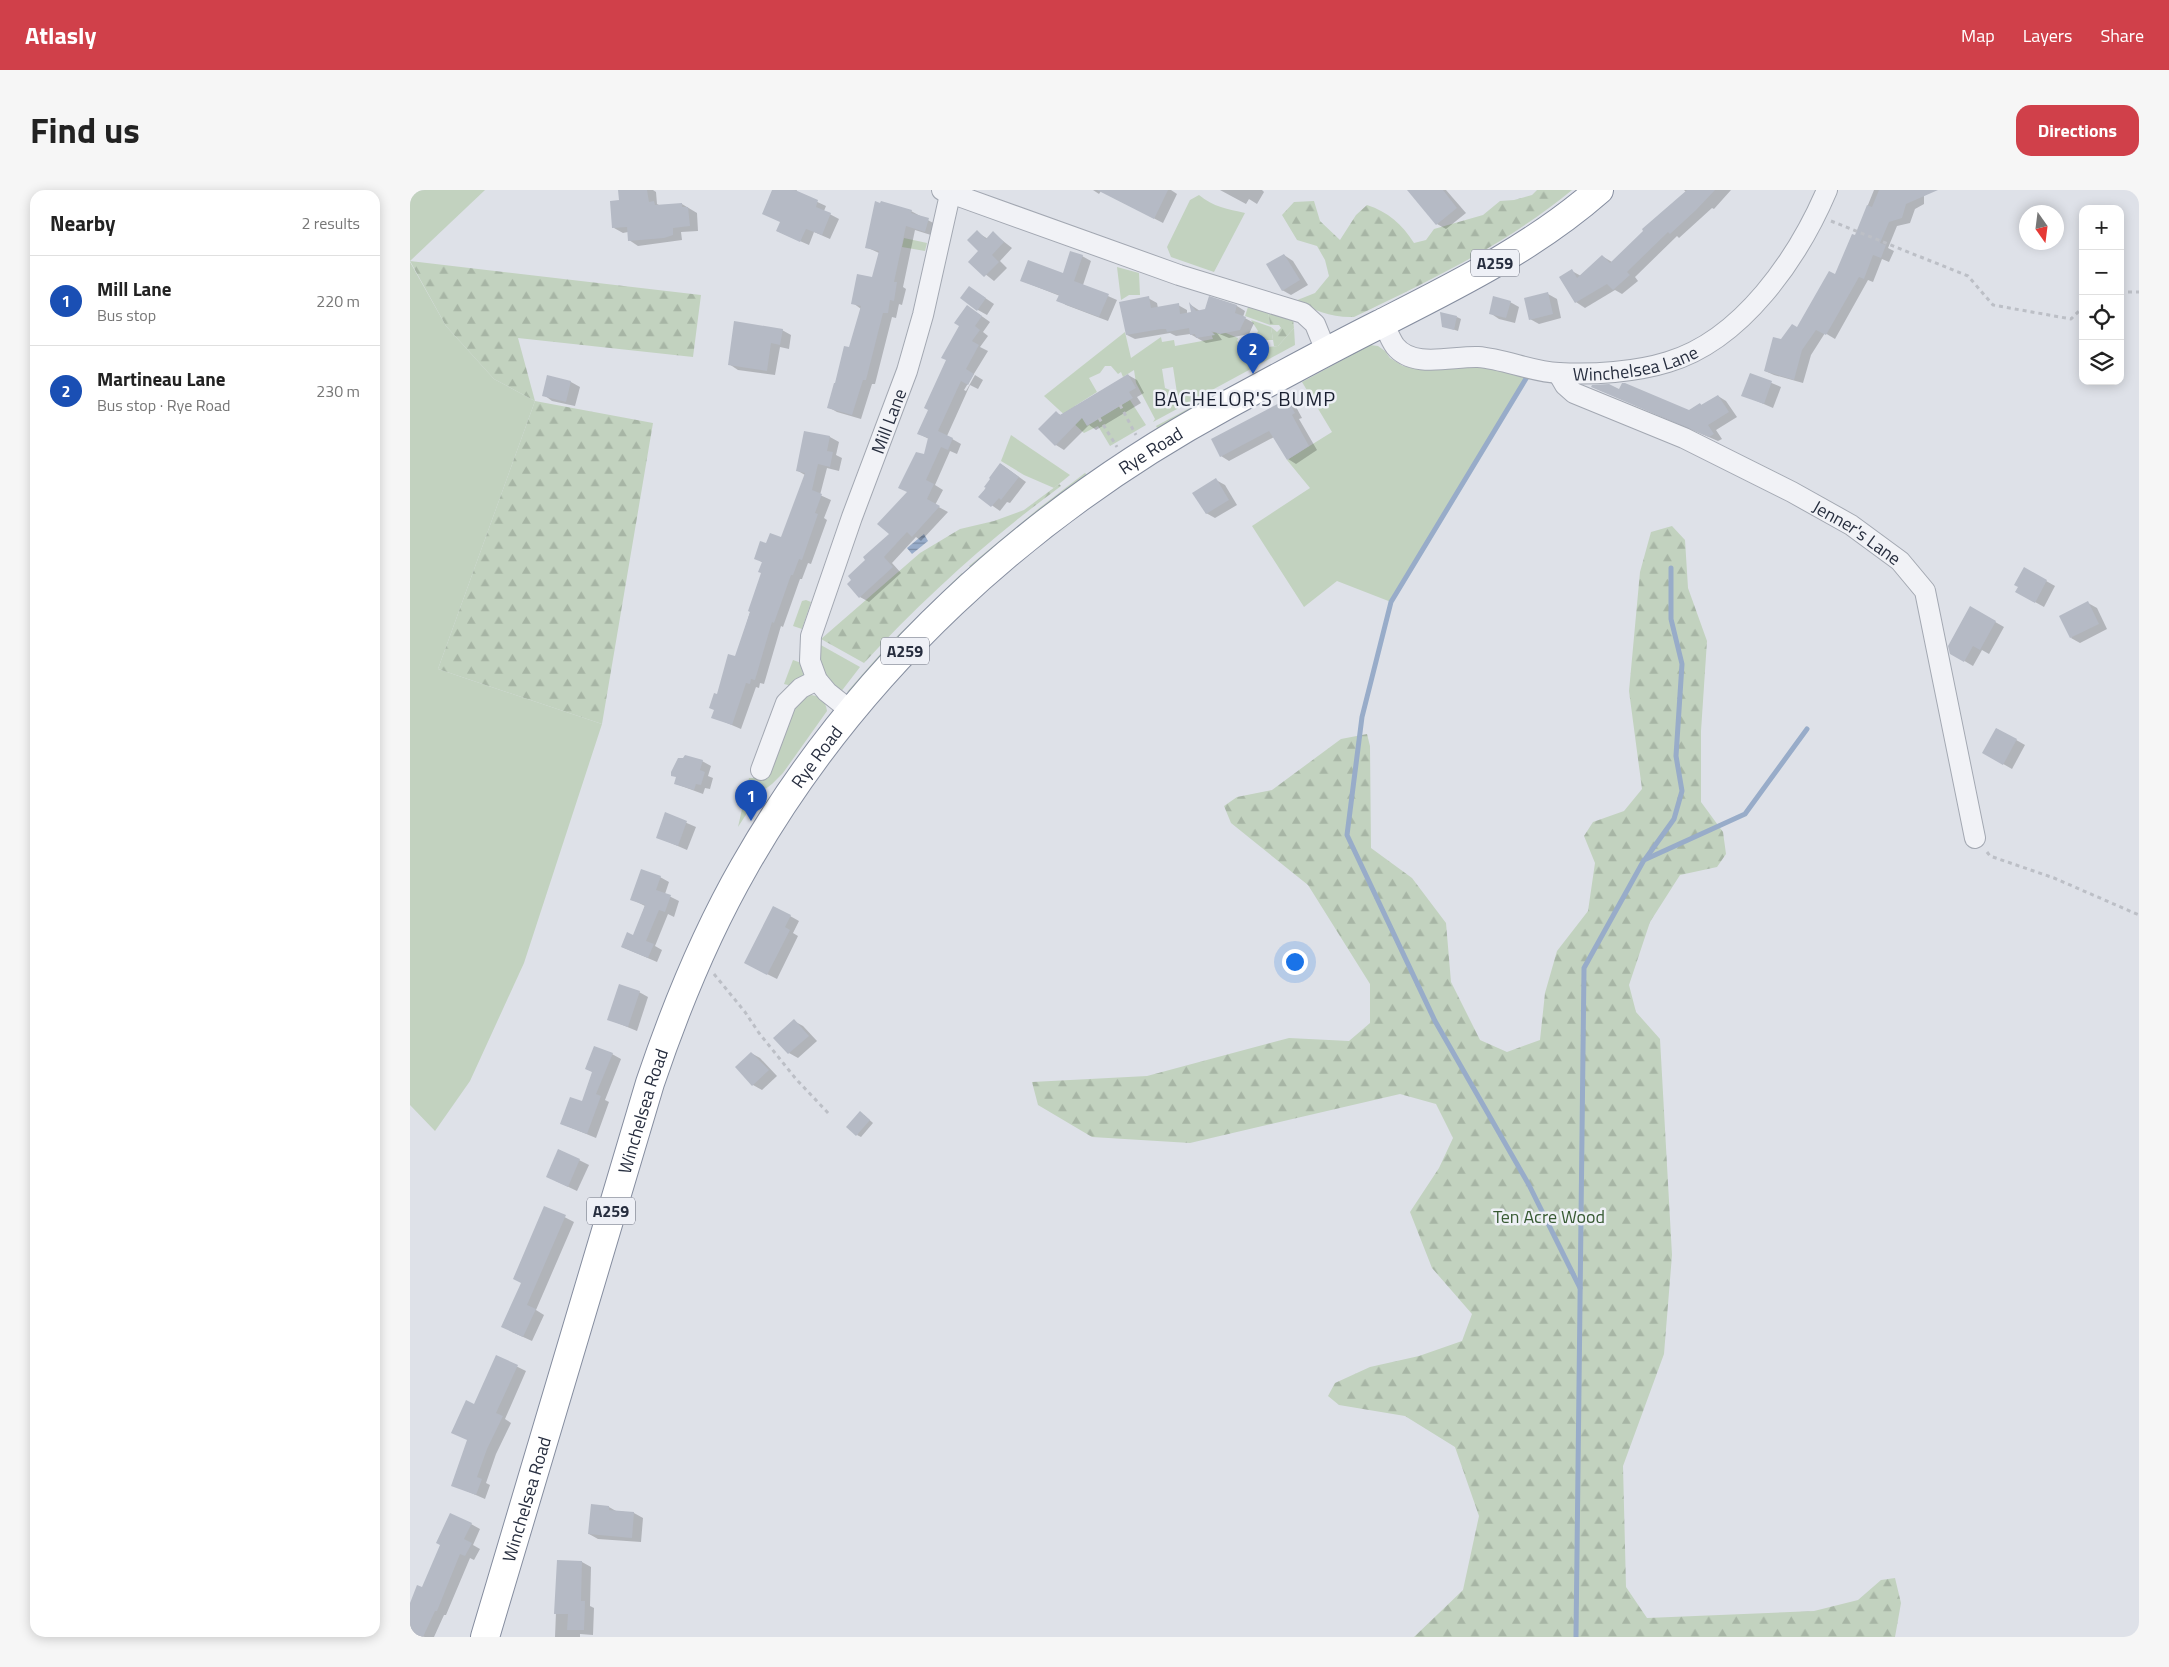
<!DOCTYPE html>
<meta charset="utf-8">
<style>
body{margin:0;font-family:"Titillium Web",sans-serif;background:#f6f6f6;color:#222}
.controls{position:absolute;right:15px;top:15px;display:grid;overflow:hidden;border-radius:10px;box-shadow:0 2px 12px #0003}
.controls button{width:45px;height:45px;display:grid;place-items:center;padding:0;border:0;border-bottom:1px solid #e0e0e0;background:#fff;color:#222;font:25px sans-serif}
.compass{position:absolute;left:1609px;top:15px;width:45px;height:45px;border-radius:50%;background:#fff;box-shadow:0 2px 12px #0003;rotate:166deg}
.you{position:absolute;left:884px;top:771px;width:18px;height:18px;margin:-12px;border:4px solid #fff;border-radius:50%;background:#1a73e8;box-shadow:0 0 0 8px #1a73e833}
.badge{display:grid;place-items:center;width:32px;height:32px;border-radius:50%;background:#d0404a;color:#fff;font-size:16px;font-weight:700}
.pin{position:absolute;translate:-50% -41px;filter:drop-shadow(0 1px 2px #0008)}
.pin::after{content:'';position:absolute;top:26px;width:18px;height:15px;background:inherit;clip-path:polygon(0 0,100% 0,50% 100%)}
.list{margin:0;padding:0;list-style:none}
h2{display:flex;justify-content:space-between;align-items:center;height:65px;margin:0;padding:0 20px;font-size:21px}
h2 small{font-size:16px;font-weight:400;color:#767676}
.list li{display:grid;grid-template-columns:32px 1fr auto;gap:15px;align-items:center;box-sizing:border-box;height:90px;padding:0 20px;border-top:1px solid #e0e0e0}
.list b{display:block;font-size:19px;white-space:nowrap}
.list p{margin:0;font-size:16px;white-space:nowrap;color:#767676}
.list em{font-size:16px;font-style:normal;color:#767676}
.icon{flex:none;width:28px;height:28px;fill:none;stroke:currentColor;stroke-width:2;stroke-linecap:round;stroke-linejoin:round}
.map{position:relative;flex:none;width:1729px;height:1447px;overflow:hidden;border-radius:15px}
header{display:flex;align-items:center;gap:30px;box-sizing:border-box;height:70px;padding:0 25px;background:#d0404a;color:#fff}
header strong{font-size:24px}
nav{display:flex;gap:28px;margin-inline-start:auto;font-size:18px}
.intro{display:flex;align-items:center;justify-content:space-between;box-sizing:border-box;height:120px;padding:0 30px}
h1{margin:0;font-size:35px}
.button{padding:12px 22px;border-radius:15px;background:#d0404a;color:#fff;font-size:18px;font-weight:700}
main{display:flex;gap:30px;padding:0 30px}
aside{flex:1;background:#fff;border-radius:15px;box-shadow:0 2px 12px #0003}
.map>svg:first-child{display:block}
.green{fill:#c2d2bf;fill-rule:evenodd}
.forest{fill:url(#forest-firs)}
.water{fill:url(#water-rules)}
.shadow{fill:#0003}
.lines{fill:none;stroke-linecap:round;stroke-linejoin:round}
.stream{stroke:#98acc9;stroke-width:5}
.building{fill:#b5bac5}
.minor-casing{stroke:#a3a8b2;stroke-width:22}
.trunk-casing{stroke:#858d9f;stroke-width:30}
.path{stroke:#bcbfc6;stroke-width:3;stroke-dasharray:4 4;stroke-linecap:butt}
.minor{stroke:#f1f2f6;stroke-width:20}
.trunk{stroke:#fff;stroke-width:28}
.labels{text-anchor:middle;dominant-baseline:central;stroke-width:5;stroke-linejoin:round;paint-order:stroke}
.shield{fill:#eef0f6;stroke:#636876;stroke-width:1}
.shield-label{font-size:16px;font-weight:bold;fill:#272e3f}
.street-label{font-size:18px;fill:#272e3f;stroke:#eef0f6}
.park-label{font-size:18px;fill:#385b34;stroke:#eef0f6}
.quarter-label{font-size:20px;letter-spacing:1px;fill:#191f30;stroke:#eef0f6}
</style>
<header>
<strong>Atlasly</strong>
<nav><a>Map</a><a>Layers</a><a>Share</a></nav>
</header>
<div class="intro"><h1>Find us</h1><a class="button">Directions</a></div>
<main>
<aside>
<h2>Nearby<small>2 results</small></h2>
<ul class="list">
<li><span class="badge" style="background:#1a4fb4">1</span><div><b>Mill Lane</b><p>Bus stop</p></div><em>220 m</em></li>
<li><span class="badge" style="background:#1a4fb4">2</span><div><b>Martineau Lane</b><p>Bus stop · Rye Road</p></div><em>230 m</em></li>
</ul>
</aside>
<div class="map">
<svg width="1729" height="1447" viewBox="0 0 1729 1447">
<defs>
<pattern id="forest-firs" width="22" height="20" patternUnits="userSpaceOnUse" patternTransform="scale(1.25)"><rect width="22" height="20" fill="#c2d2bf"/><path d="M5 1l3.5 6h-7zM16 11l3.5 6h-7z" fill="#a7b5a5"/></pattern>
<pattern id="water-rules" width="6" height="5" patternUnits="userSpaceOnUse" patternTransform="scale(1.25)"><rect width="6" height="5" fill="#98acc9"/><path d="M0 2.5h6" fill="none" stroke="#7c8ca5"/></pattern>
</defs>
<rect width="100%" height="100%" fill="#dee1e8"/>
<g class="green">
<polygon points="0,0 75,0 0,71"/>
<path d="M 789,5 C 803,17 818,19 835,23 L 804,82 L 761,67 L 757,57 L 780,10 Z"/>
<polygon points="494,48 517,53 515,61 492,57"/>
<polygon points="0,72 36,136 84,189 125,211 28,479 192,534 114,773 60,891 25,941 0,915"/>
<polygon points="707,77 729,83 730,105 719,105 711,110"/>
<polygon points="839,114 858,120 860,135 835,126"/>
<path d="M 841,130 L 861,137 L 863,150 L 856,150 L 857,157 L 868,156 L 884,138 L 885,155 L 743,232 L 745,229 L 726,193 L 724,180 L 713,187 L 711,182 L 708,184 L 701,176 L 695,176 L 690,183 L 679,188 L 687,202 L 665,216 L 677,235 L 720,210 L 736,235 L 700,256 L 688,236 L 674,243 L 634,206 L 715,142 L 721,168 L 751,147 L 752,152 L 764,150 L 765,156 L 803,149 L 801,143 L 811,141 L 828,148 L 827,151 L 839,156 L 841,153 L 843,153 L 848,141 ZM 763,177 L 767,203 L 755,198 L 752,179 Z"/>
<polygon points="960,155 968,156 975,161 980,168 993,176 1015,180 1054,174 1120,182 981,412 927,391 894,417 842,336 900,298 877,270 922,242 892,192"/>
<polygon points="834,189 835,191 747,238 746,236"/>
<polygon points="601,245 660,285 644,298 614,285 591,271"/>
<polygon points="675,283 677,285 604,342 561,378 559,376 628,319"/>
<polygon points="552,383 554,385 482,455 442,500 437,502 479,454"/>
<polygon points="396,410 401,412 392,439 383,436 392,411"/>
<path d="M 409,454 L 450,477 L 430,503 C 414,486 409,478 409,454 Z"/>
<polygon points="383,470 394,474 395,485 382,496 374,494"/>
<path d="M 397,505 C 408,504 416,510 417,521 L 373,583 L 362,594 L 350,603 L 328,637 L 339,588 L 353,588 L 381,522 Z"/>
</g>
<g class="forest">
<path d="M 1127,0 L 1162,0 C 1095,55 1021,90 944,127 C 922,128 904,120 885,111 L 905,103 L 919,86 L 915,70 L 907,56 L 887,50 L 872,25 L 884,12 L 904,11 L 910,31 L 930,50 L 946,25 L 957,15 C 978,22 992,34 1004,53 L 1016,50 L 1024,39 L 1073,25 L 1090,11 L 1104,10 L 1122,5 Z"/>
<polygon points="0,71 291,105 283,167 108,148 125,211 243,233 192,534 28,479 125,211 84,189 36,136"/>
<polygon points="858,120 883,129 884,138 868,156 864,156 861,137 867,142 871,138 869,135 860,135"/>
<path d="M 649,294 L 651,296 C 579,349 514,408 454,473 L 411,449 L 510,363 L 550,339 L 584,331 L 614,320 Z"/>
<polygon points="1262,336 1275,350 1278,398 1297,451 1291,541 1291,612 1313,642 1316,664 1307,677 1270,685 1240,732 1219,795 1226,822 1250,849 1262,1065 1254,1164 1213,1276 1216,1397 1237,1428 1404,1421 1448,1410 1471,1390 1485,1388 1491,1413 1485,1447 1004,1447 1053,1400 1069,1326 1045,1257 995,1226 929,1215 918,1206 925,1193 960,1177 1009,1166 1052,1151 1062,1124 1022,1078 1000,1022 1029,978 1043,948 1026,914 990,904 780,953 682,947 628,915 622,892 737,886 879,848 939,851 960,833 960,794 898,695 821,633 814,616 827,607 862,600 931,549 957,544 960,556 961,658 1002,688 1036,733 1041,792 1070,850 1097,862 1130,850 1135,803 1147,761 1178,721 1185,673 1174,646 1183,632 1214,621 1232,599 1219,501 1230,382 1241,342"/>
</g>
<polygon class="water" points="514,344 518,351 502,364 497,358"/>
<g class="shadow">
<polygon points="210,0 243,0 246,2 247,14 251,16 272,14 287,23 288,41 271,42 272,50 228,56 219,50 218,42 213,43 204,38 211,11"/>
<polygon points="363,0 387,0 386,2 416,16 414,21 429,29 420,49 404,42 399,55 367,41 371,32"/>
<polygon points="683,0 761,0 767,4 753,33 691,1 689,4"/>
<polygon points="810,0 852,0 854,2 847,14 839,9 836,14"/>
<polygon points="999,0 1036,0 1056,23 1036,39 1027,34"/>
<polygon points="1274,0 1321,0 1304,19 1302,18 1269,48 1267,46 1225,87 1228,91 1212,104 1205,100 1175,118 1166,112 1151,87 1162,81 1171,86 1192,66 1202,72 1276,2"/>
<polygon points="1464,0 1517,0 1514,6 1514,14 1505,19 1500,33 1487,36 1478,58 1484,61 1479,72 1472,69 1463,92 1458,90 1425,149 1415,143 1401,165 1393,193 1364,185 1355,181 1372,151 1388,139 1425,86 1445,47"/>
<polygon points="501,21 527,35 524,46 505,40 493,97 496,99 492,115 489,114 486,128 482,127 465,194 462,194 451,229 427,222 418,217 440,159 451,119 443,113 463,89 469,63 456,57"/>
<polygon points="567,42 578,49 583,43 602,58 590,71 597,78 584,91 560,72 570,61"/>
<polygon points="874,65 883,71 898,95 881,105 872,100"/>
<polygon points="672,66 681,71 673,95 707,110 698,131 656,115 648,110 650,106 612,91 654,84"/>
<polygon points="568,103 584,114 577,125 568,120"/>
<polygon points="1138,104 1147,109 1151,128 1129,134 1120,129"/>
<polygon points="738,108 747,113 748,118 768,115 777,120 777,124 782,123 781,115 790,121 796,120 799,108 827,116 835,121 833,127 844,133 839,144 819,148 807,143 812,150 796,153 780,144 766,146 760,143 725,149 717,145"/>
<polygon points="1100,112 1109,117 1105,133 1089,129 1080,123"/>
<polygon points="566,122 580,132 573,142 578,146 570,157 578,161 554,200 556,201 565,185 573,190 568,199 560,195 537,246 551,254 547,264 540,261 525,295 533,300 525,315 538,322 511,351 506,347 482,373 491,383 459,412 450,407 457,370 480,344 515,265 519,249 509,244"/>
<polygon points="1047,127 1051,129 1048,141 1033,136"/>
<polygon points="372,140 381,145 379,159 370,157 365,185 328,180 319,174"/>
<polygon points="1340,184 1371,197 1363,218 1333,205"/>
<polygon points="718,185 727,190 734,203 727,207 731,213 686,240 679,235 654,260 646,255 646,223 651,225"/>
<polygon points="138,186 161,192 170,197 165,216 142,211 134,205"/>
<polygon points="1183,197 1210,200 1279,221 1290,214 1293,216 1308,206 1316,211 1327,227 1306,240 1312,249 1308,251"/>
<polygon points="877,210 885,215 892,228 889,229 907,260 886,274 878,269 864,247 819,271 811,266"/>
<polygon points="395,242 420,247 429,252 426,265 432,268 429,281 417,278 410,305 421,310 414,328 417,330 401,374 398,373 392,389 390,389 373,437 371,436 354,494 350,493 349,498 346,497 331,539 303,527 308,505 326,468 352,383 353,373 346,368 357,355 372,348 395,285 388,281"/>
<polygon points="591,274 616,292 600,313 597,312 590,321 570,307"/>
<polygon points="806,290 815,295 827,315 805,328 796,323"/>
<polygon points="1615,379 1645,396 1634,417 1616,407"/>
<polygon points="1678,413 1687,418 1697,439 1670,453 1661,448"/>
<polygon points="1561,418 1594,437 1579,464 1572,460 1563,476 1541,463"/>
<polygon points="1587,539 1615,555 1602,579 1574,563"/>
<polygon points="292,571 301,576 298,586 303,588 300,599 295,598 293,604 266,594"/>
<polygon points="256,624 286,637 277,660 247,647"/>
<polygon points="250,687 259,692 255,704 269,711 264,727 258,724 245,756 252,760 247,772 212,757 224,746 235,716 221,709"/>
<polygon points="364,717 389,731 383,743 388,746 367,789 345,778"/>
<polygon points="229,802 238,807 227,841 198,829"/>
<polygon points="384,831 393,836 407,851 388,868 379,863"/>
<polygon points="341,863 350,868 367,886 352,900 343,895"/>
<polygon points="202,864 211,869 195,910 199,912 186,948 152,934 172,913 183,882 177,879"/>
<polygon points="454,925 463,933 451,947 447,945"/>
<polygon points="149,960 179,975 167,1001 146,991"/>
<polygon points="135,1017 164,1032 126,1120 134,1125 122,1151 102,1142 112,1093"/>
<polygon points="87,1167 116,1181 95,1229 101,1233 86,1264 76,1293 80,1295 75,1309 43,1295 59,1250 65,1215"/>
<polygon points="199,1317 206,1321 224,1323 233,1328 231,1352 188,1349 179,1344"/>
<polygon points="61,1334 70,1339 63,1355 70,1359 64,1370 60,1368 36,1425 34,1425 24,1447 0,1447 0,1415"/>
<polygon points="148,1371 172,1372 181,1377 180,1416 184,1418 183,1445 170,1444 170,1447 145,1447"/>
</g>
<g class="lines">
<g class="stream">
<polyline points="1120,182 981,412 952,527 937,645 1025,831 1119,995 1170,1098"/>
<polyline points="1236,668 1264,629 1272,601 1266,566 1272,474 1261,429 1261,378"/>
<polyline points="1166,1447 1174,778 1234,670 1335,624 1397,539"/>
</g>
</g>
<g class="building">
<polygon points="208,0 237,0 239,12 244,11 245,15 272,13 272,17 278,17 280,36 263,38 263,45 254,48 218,51 217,37 202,38 200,11 209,10"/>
<polygon points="362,0 385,0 408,10 406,17 421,23 412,45 396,39 390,52 366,41 370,32 352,24"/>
<polygon points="687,0 758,0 744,29"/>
<polygon points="997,0 1033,0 1047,18 1026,35"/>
<polygon points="1277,0 1305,0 1286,20 1260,44 1258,42 1217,82 1220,85 1203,100 1197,94 1165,113 1149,87 1162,79 1167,88 1192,65 1200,73 1233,41 1232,39"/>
<polygon points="1469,0 1528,0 1496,14 1492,28 1479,32 1470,53 1476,55 1471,68 1463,65 1454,89 1449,87 1416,145 1406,140 1392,160 1384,190 1354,181 1363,147 1371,149 1382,134 1387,137 1419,81 1425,84 1442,44 1445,45 1457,15 1462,17"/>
<polygon points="465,11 470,13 471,11 502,20 501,23 519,28 515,42 496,36 484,92 487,92 484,111 480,110 478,123 473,123 456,190 453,190 442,225 417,218 424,193 425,193 434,156 439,157 451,116 441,114 447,84 462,87 469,61 455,58"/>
<polygon points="567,40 576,49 583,41 594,52 582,65 589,72 574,87 558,72 568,61 557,50"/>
<polygon points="660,61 673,65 664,91 699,104 689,127 646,111 649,105 610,91 618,70 653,83"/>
<polygon points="874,64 890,90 872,101 856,74"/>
<polygon points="559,96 576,108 567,121 550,108"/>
<polygon points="1138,102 1143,124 1119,130 1114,108"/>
<polygon points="739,106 741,118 769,113 770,124 781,122 779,112 786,121 795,119 799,106 827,115 825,123 836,127 830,140 810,144 801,141 805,145 786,148 785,144 780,145 779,138 757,142 756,139 751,139 716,145 709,112"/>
<polygon points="1083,106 1101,111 1096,128 1079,124"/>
<polygon points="557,115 572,126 565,136 570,140 562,151 569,155 556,179 564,184 558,195 551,191 528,241 543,248 538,260 531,257 516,290 524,294 517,309 530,316 502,347 497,342 474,367 483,377 449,408 437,394 441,390 438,386 455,370 453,367 479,344 467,334 497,302 488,298 506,262 514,264 518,248 507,244 518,220 514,218 536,170 531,168 549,136 544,133"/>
<polygon points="1030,122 1047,126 1044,140 1032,137"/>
<polygon points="324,131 373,139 370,155 361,153 357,181 318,175"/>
<polygon points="1340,183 1362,191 1354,214 1331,206"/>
<polygon points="718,184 726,198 719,202 723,208 677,236 672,228 645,256 628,239 646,221 650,225"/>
<polygon points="137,185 161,191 156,212 132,206"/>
<polygon points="1212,193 1215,193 1279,220 1290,213 1291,215 1308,205 1319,222 1298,235 1304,244 1299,247 1181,197 1182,195 1199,194 1209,199"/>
<polygon points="877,209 885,223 882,225 899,256 877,270 859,241 810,267 801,249"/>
<polygon points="394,241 420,246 417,261 423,262 420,277 408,274 402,300 412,304 405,323 408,324 392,370 389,369 383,385 381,385 364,433 362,432 345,490 341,489 340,494 336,493 322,535 301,528 304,520 299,518 304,503 307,504 318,464 325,466 340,422 338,421 351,383 348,382 352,372 344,369 350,351 356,353 360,343 371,347 395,283 386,281"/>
<polygon points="590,273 609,287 591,310 589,308 581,317 568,307 576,298 574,297 580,289 579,288"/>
<polygon points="806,288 819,310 796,324 782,303"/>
<polygon points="1614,377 1637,390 1625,413 1605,402 1608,397 1604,395"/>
<polygon points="1678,411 1689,434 1660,448 1649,426"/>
<polygon points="1560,416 1586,431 1570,460 1563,456 1554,472 1540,464 1538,456"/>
<polygon points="1586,538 1607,549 1593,575 1572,563"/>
<polygon points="275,565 293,570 290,580 295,582 291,595 286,594 284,600 264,594 266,587 261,586 261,582 268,568 273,568"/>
<polygon points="255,622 277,631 268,656 246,648"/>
<polygon points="231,679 251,686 246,700 261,705 255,722 249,720 236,751 244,754 238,768 211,757 217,742 223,745 235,715 220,710"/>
<polygon points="363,716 381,725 375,737 380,740 357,785 334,773"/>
<polygon points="209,794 230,801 218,837 197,830"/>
<polygon points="384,829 399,846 378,864 363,848"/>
<polygon points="184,856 203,863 186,904 191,906 177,944 150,934 160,907 172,911 182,882 175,879"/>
<polygon points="341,862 359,880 342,896 325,877"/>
<polygon points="450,921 460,930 446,946 436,937"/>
<polygon points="148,959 170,969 158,997 136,987"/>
<polygon points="134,1016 156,1025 117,1115 126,1119 113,1147 91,1137 111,1093 103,1089"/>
<polygon points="86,1165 108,1175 86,1223 93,1226 77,1259 67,1287 72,1289 66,1305 41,1296 57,1250 41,1243 56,1210 64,1214"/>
<polygon points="181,1314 199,1316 199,1320 224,1322 222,1348 178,1344"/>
<polygon points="40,1323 62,1333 54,1349 62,1353 55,1366 50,1364 27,1421 25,1421 13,1447 0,1447 0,1413 7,1395 12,1397 30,1355 26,1353"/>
<polygon points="147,1370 172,1371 171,1411 175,1411 174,1440 157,1440 158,1424 144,1424"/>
</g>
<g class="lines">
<g class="minor-casing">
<g id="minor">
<polyline points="532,0 769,85 893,123 905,134 916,161"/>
<path id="s1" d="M 973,132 C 977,140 980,149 985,156 C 1003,179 1042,166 1068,167 C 1095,169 1122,182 1149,183 C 1183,185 1226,182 1258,172 C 1332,150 1388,68 1417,0"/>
<path id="s2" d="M 1148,183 L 1155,195 L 1164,203 L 1274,248 L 1382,302 L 1441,335 L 1490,371 L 1515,401 L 1565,648"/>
<path id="s3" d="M 441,521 L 417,502 L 407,490 L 400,471 L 401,446 L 442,327 L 497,181 L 513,125 L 541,0"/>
<polyline points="351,580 376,513 391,498 407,490"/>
</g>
</g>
<g class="trunk-casing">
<g id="trunk">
<path id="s4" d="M 75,1447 L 240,893 C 265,819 295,745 334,677 C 445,481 618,323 815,216 C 867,188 918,160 970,134 C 1047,95 1124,57 1189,0"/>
</g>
</g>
<g class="path">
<polyline points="1421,31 1558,86 1583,115 1661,129 1673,117"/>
<polyline points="1710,102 1729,102"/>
<polyline points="710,215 726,245"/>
<polyline points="689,228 707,257"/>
<polyline points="1577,662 1580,666 1644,688 1729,725"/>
<polyline points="304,784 335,822 349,843 386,889 420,925"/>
</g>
<use href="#minor" class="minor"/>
<use href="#trunk" class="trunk"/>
</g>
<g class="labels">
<g class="shield">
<rect x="1061" y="59.5" width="48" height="27" rx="4"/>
<rect x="471" y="447.5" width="48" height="27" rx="4"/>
<rect x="177" y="1007.5" width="48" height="27" rx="4"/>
</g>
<g class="shield-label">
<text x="1085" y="73">A259</text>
<text x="495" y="461">A259</text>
<text x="201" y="1021">A259</text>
</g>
<g class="street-label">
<text stroke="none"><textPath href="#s1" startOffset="274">Winchelsea Lane</textPath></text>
<text stroke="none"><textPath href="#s3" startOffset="320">Mill Lane</textPath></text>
<text stroke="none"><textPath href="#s4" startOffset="1402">Rye Road</textPath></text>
<text stroke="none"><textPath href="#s2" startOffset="342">Jenner's Lane</textPath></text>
<text stroke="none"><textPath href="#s4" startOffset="946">Rye Road</textPath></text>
<text stroke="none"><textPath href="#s4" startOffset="549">Winchelsea Road</textPath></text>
<text stroke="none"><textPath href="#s4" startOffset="144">Winchelsea Road</textPath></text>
</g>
<g class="park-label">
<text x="1139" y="1026">Ten Acre Wood</text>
</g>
<g class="quarter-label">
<text x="835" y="208">BACHELOR'S BUMP</text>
</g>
</g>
</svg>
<div class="controls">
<button>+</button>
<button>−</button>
<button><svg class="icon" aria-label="locate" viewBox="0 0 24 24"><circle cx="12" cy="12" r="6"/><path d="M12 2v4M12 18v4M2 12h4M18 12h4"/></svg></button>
<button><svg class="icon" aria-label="layers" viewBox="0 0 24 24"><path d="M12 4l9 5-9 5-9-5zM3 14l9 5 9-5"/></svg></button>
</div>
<svg class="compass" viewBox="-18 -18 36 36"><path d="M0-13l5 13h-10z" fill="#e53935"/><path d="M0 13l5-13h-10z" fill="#767676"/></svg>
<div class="you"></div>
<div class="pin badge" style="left:341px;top:631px;background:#1a4fb4">1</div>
<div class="pin badge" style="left:843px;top:184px;background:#1a4fb4">2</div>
</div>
</main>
